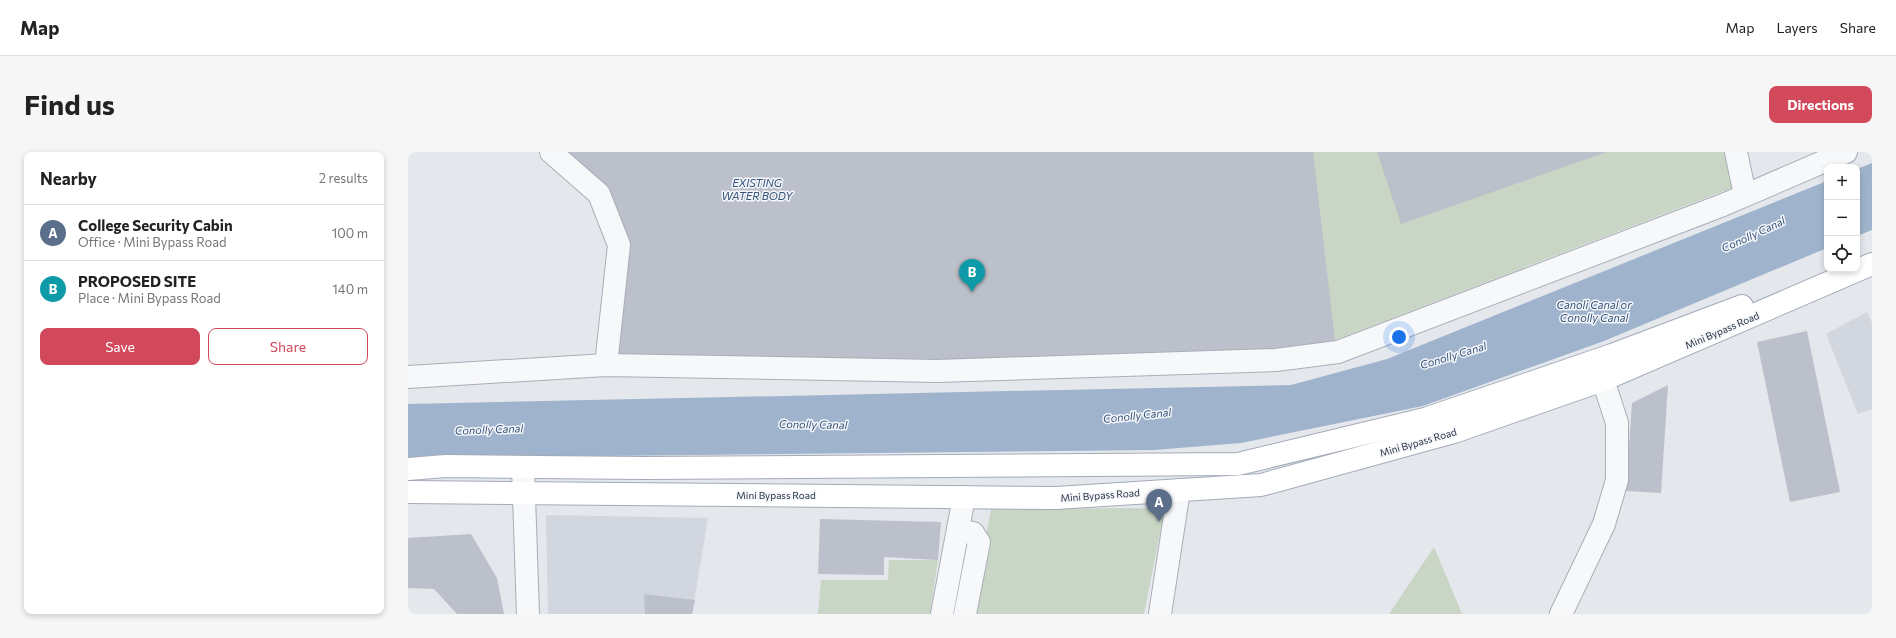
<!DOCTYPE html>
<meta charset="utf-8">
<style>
body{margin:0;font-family:Commissioner,sans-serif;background:#f6f6f6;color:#222}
.controls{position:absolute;right:12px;top:12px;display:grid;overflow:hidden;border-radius:8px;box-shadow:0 2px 6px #0003}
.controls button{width:36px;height:36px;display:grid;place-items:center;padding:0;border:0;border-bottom:1px solid #e0e0e0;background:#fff;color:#222;font:20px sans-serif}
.you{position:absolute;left:991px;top:185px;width:14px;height:14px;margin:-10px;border:3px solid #fff;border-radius:50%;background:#1a73e8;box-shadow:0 0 0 6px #1a73e833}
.badge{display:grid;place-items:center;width:26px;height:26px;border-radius:50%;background:#d1495b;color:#fff;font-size:13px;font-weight:700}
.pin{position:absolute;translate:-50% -33px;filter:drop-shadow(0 1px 2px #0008)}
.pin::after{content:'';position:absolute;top:21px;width:14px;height:12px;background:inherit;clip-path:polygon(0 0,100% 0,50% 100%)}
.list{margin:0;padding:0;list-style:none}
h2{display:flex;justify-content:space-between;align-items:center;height:52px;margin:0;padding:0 16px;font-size:17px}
h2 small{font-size:13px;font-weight:400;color:#767676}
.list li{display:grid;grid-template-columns:26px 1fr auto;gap:12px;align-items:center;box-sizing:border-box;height:56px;padding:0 16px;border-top:1px solid #e0e0e0}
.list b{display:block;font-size:15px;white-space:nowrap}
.list p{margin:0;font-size:13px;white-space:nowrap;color:#767676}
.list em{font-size:13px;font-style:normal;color:#767676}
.actions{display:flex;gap:8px;padding:12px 16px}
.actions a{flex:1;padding:9px 0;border:1px solid #d1495b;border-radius:8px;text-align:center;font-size:14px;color:#d1495b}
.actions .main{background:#d1495b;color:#fff}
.icon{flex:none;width:22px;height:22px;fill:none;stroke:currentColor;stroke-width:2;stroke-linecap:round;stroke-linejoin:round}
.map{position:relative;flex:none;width:1464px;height:462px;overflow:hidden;border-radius:8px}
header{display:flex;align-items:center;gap:24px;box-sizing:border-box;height:56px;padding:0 20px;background:#fff;border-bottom:1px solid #e0e0e0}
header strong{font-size:19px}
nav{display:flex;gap:22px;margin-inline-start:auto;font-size:14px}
.intro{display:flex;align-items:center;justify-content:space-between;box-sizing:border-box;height:96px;padding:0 24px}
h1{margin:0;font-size:28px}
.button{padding:10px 18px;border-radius:8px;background:#d1495b;color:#fff;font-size:14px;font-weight:700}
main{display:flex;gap:24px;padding:0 24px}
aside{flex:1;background:#fff;border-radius:8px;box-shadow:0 2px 6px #0003}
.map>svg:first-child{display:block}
.built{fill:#d2d6de}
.green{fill:#c9d6c5}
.water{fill:#9fb4cc}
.building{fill:#bbc0ca}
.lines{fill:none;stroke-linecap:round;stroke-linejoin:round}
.minor-casing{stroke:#a9aeb7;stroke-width:24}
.major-casing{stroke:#a3abb8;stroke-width:24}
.minor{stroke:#f7f8fa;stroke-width:22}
.major{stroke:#fff;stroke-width:22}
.labels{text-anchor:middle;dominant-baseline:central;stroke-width:3;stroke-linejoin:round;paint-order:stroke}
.street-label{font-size:10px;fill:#2b3445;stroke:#f4f6f9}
.water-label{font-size:11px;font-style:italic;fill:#34527a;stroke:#f4f6f9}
</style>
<header>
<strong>Map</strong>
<nav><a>Map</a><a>Layers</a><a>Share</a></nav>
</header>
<div class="intro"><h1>Find us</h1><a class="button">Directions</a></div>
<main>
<aside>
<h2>Nearby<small>2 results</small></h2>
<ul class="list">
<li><span class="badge" style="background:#5c6f8a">A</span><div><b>College Security Cabin</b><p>Office · Mini Bypass Road</p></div><em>100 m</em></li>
<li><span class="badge" style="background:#0f9aa8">B</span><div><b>PROPOSED SITE</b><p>Place · Mini Bypass Road</p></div><em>140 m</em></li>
</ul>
<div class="actions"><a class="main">Save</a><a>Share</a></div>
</aside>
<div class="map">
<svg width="1464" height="462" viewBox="0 0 1464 462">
<rect width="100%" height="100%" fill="#e4e7ec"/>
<g class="built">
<polygon points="1459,160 1464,171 1464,257 1450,262 1418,182"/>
<polygon points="138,363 300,366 284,462 140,462"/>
</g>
<g class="green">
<polygon points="557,0 1321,0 1329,34 927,188"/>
<polygon points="757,356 736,462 564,462 583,357"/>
<polygon points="1026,395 1054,462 981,462"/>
<polygon points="481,408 530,408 522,462 410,462 413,428 480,428"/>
</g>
<g class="water">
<polygon points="1464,11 1464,78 1449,84 1449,17"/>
<polygon points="1419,29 1419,96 1196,189 1015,254 833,291 746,298 0,306 0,252 883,233 979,207"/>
</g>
<g class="building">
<polygon points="143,0 905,0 927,188 930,200 868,208 198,213 211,93 191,42"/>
<polygon points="969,0 1199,0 993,72"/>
<polygon points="1399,179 1432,340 1382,350 1349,190"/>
<polygon points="1260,233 1253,341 1218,339 1224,251"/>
<polygon points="412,367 533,370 530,408 476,405 476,423 410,422"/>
<polygon points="63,382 89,426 96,462 49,462 26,437 0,436 0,386"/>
<polygon points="236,442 287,448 284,462 237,462"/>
</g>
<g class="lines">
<g class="minor-casing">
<g id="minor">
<polyline points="143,0 191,42 211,93 198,213"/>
<polyline points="1328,0 1337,43"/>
<polyline points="0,225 198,213 529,219 868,208 930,200 1315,53 1438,0"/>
<polyline points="115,315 120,462"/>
<polyline points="550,378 565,381 571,390 557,462"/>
<polyline points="534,462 556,345"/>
<polyline points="752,462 771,338"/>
<polyline points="1153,462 1196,372 1209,328 1209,271 1195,228"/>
</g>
</g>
<g class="major-casing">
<g id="major">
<polyline points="0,317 38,314 236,316 830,312 1017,267 1204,203 1334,154"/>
<polyline points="0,340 648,346 853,333 1046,280 1195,228 1464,112"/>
</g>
</g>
<use href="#minor" class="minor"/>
<use href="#major" class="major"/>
</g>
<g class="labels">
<g class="street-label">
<text transform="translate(1314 178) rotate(-23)">Mini Bypass Road</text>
<text transform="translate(1010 290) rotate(-16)">Mini Bypass Road</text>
<text x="368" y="343">Mini Bypass Road</text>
<text transform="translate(692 343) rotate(-4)">Mini Bypass Road</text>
</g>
<g class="water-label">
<text x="349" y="30">EXISTING<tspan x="349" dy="13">WATER BODY</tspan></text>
<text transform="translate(1345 82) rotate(-25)">Conolly Canal</text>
<text x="1186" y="152">Canoli Canal or<tspan x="1186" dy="13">Conolly Canal</tspan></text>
<text transform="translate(1045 203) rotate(-17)">Conolly Canal</text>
<text transform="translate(729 263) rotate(-6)">Conolly Canal</text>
<text transform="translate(405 272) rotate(1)">Conolly Canal</text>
<text transform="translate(81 277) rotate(-2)">Conolly Canal</text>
</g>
</g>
</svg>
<div class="controls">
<button>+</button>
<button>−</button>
<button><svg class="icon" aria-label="locate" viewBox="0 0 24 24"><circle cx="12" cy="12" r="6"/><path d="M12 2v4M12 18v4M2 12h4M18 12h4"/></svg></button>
</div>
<div class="you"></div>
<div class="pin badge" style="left:751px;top:370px;background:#5c6f8a">A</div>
<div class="pin badge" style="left:564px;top:140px;background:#0f9aa8">B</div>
</div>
</main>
